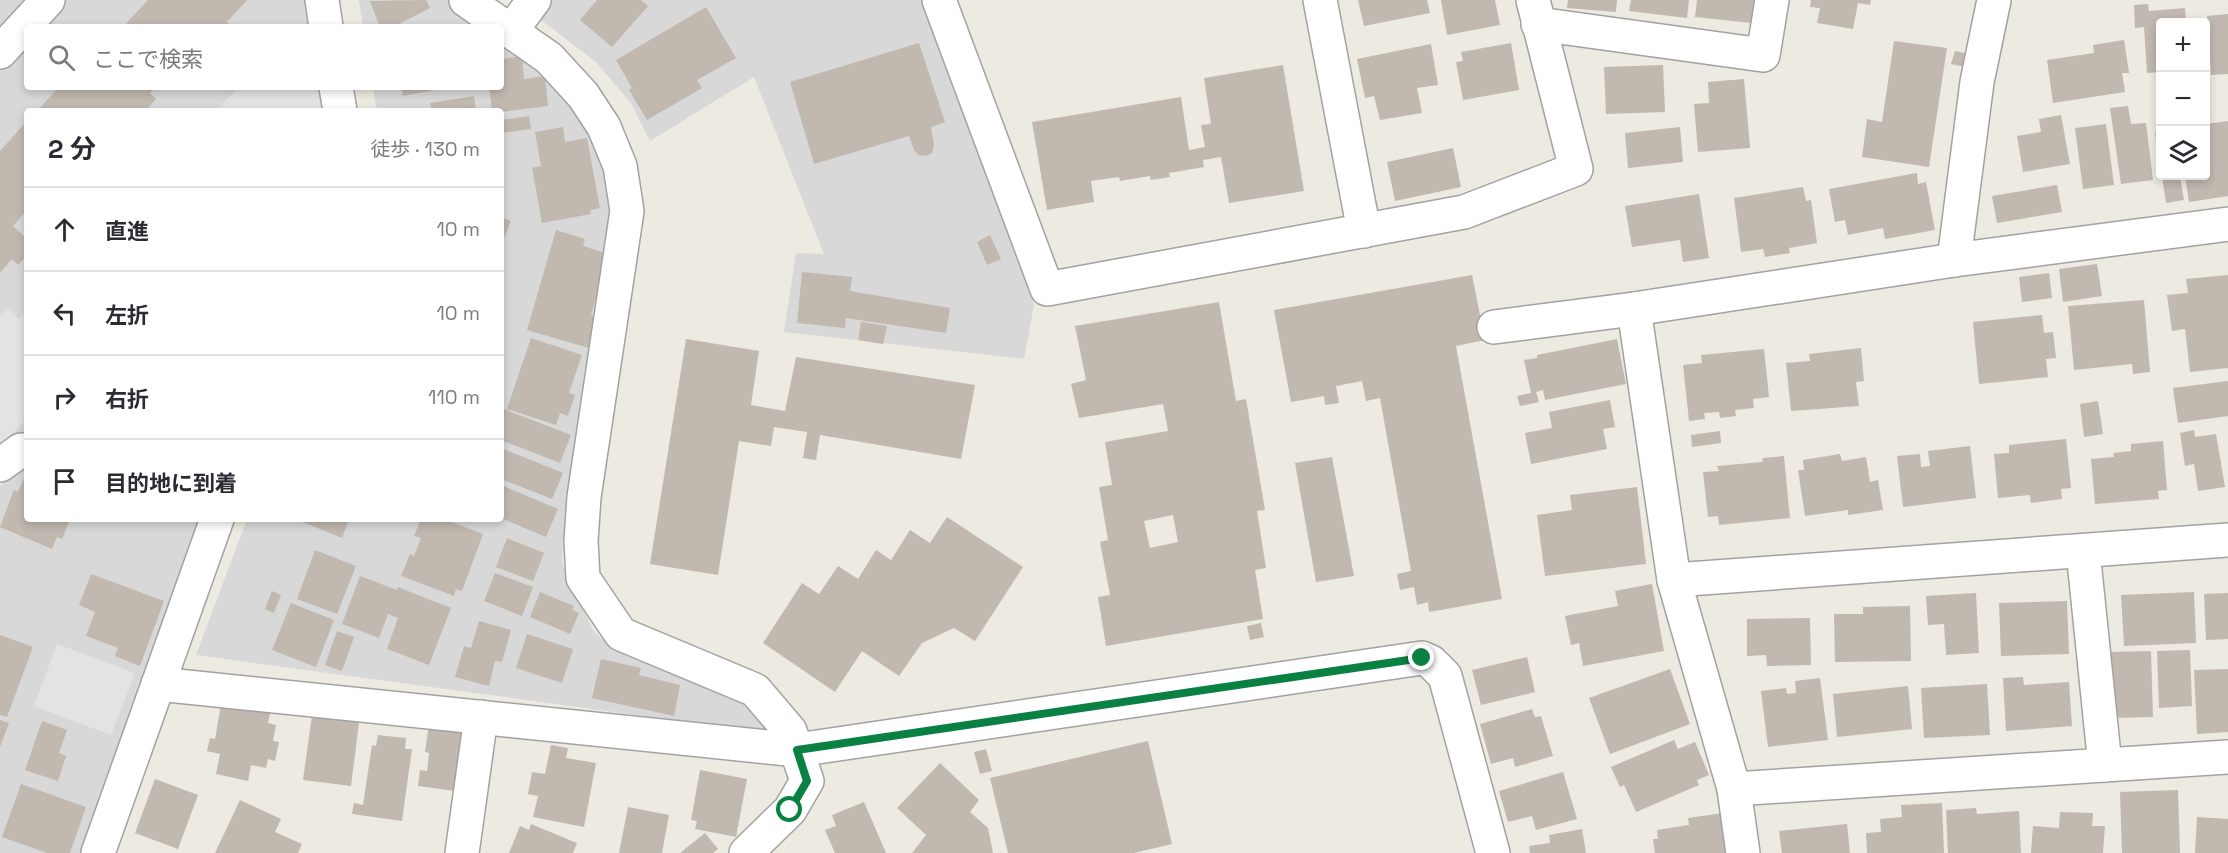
<!DOCTYPE html>
<html lang="ja">
<meta charset="utf-8">
<style>
body{margin:0;font-family:"Space Grotesk","Noto Sans JP",sans-serif;background:#f2f2f3;color:#2b2b33}
.controls{position:absolute;right:18px;top:18px;display:grid;overflow:hidden;border-radius:6px;box-shadow:0 3px 9px #0003}
.controls button{width:54px;height:54px;display:grid;place-items:center;padding:0;border:0;border-bottom:2px solid #e1e1e2;background:#fff;color:#2b2b33;font:30px sans-serif}
.stop{position:absolute;width:18px;height:18px;margin:-14px;border:4px solid #0b8043;border-radius:50%;background:#fff}
.stop.end{background:#0b8043;border-color:#fff;box-shadow:0 2px 6px #0008}
.list{margin:0;padding:0;list-style:none}
h2{display:flex;justify-content:space-between;align-items:center;height:78px;margin:0;padding:0 24px;font-size:26px}
h2 small{font-size:20px;font-weight:400;color:#7c7c81}
.list li{display:grid;grid-template-columns:39px 1fr auto;gap:18px;align-items:center;box-sizing:border-box;height:84px;padding:0 24px;border-top:2px solid #e1e1e2}
.list b{display:block;font-size:22px;white-space:nowrap}
.list em{font-size:20px;font-style:normal;color:#7c7c81}
.icon{flex:none;width:33px;height:33px;fill:none;stroke:currentColor;stroke-width:2;stroke-linecap:round;stroke-linejoin:round}
.map{position:relative;flex:none;width:2228px;height:853px;overflow:hidden}
.search{position:absolute;background:#fff;box-shadow:0 3px 9px #0003;left:24px;top:24px;width:480px;height:66px;display:flex;align-items:center;gap:15px;box-sizing:border-box;padding:0 21px;border-radius:6px;color:#7c7c81;font-size:22px}
.panel{position:absolute;background:#fff;box-shadow:0 3px 9px #0003;left:24px;top:108px;width:480px;height:414px;border-radius:6px}
.map>svg:first-child{display:block}
.residential{fill:#d9d8d8}
.parking{fill:#e3e3e3}
.building{fill:#c1b8b0;fill-rule:evenodd}
.lines{fill:none;stroke-linecap:round;stroke-linejoin:round}
.minor-casing{stroke:#a2a2a2;stroke-width:36}
.minor{stroke:#fff;stroke-width:33}
.route{stroke:#0b8043;stroke-width:8}
</style>
<div class="map">
<svg width="2228" height="853" viewBox="0 0 2228 853">
<rect width="100%" height="100%" fill="#edeae1"/>
<g class="residential">
<polygon points="0,0 310,0 314,27 27,27 27,87 324,87 328,111 27,111 27,436 0,452"/>
<polygon points="359,0 449,0 488,27 363,27"/>
<polygon points="515,0 927,0 1034,305 1024,359 784,332 796,253 824,254 754,77 650,141 631,103 596,62"/>
<polygon points="501,36 511,43 587,119 617,201 608,295 563,541 562,563 593,630 611,648 781,717 775,734 196,655 247,519 501,519 501,111 377,111 373,87 501,87"/>
<polygon points="24,466 27,466 27,519 203,519 85,853 0,853 0,486"/>
</g>
<g class="parking">
<polygon points="239,87 320,87 323,111 216,111"/>
<polygon points="8,309 19,319 27,311 27,419 0,445 0,317"/>
<polygon points="57,644 135,673 111,735 34,706"/>
</g>
<g class="building">
<polygon points="148,0 247,0 227,22 233,27 123,27"/>
<polygon points="426,0 430,8 393,27 380,27 370,1"/>
<polygon points="597,0 641,0 648,6 612,47 580,20"/>
<polygon points="1358,0 1427,0 1430,13 1364,26"/>
<polygon points="1441,0 1495,0 1500,25 1447,35"/>
<polygon points="1568,0 1617,0 1616,12 1567,8"/>
<polygon points="1631,0 1689,0 1687,18 1629,11"/>
<polygon points="1697,0 1754,0 1751,23 1695,17"/>
<polygon points="1811,0 1871,0 1870,5 1858,3 1853,29 1817,23 1820,8 1810,7"/>
<polygon points="2148,4 2149,11 2185,8 2186,22 2160,22 2160,72 2147,73 2144,27 2135,28 2134,5"/>
<polygon points="706,7 736,58 697,80 702,88 647,120 629,90 632,88 616,60"/>
<polygon points="2228,14 2228,74 2211,75 2207,16"/>
<polygon points="2124,40 2129,73 2122,73 2125,92 2053,103 2047,60 2094,53 2093,45"/>
<polygon points="1894,41 1947,48 1929,167 1862,157 1867,119 1882,122"/>
<polygon points="919,43 945,122 931,127 934,145 932,153 926,156 918,155 914,150 909,136 814,164 790,82"/>
<polygon points="1511,43 1519,90 1463,100 1456,62 1463,61 1461,52"/>
<polygon points="1431,44 1438,85 1417,88 1422,113 1380,120 1374,96 1365,98 1357,59"/>
<polygon points="1955,51 1971,54 1969,68 1951,64"/>
<polygon points="522,56 524,79 545,76 548,106 501,112 492,111 489,87 501,87 501,71 503,71 502,59"/>
<polygon points="1283,65 1304,191 1229,203 1221,157 1203,160 1204,167 1169,173 1170,177 1151,180 1150,176 1120,181 1119,177 1091,181 1094,202 1047,210 1032,122 1181,97 1189,150 1205,147 1201,125 1211,124 1204,78"/>
<polygon points="1663,65 1665,112 1606,114 1604,67"/>
<polygon points="1744,79 1750,148 1698,152 1694,104 1709,103 1708,82"/>
<polygon points="59,87 156,87 150,93 156,99 145,111 37,111"/>
<polygon points="401,87 445,87 445,88 403,96"/>
<polygon points="474,96 476,111 432,111 430,103"/>
<polygon points="2128,106 2131,124 2146,123 2153,180 2121,184 2110,108"/>
<polygon points="2061,115 2070,164 2023,172 2017,136 2041,132 2039,119"/>
<polygon points="529,116 531,129 501,133 501,120"/>
<polygon points="27,121 27,210 13,226 27,239 27,255 18,265 12,259 0,273 0,151"/>
<polygon points="2228,121 2228,196 2189,202 2185,176 2206,176 2206,124"/>
<polygon points="2106,124 2114,185 2083,189 2075,128"/>
<polygon points="563,127 565,142 587,138 600,208 590,210 591,214 542,223 532,168 541,166 535,132"/>
<polygon points="1680,127 1683,162 1628,168 1625,133"/>
<polygon points="2160,132 2160,159 2159,159 2155,133"/>
<polygon points="1453,148 1461,187 1395,201 1387,162"/>
<polygon points="1917,173 1918,184 1926,182 1935,230 1885,239 1883,228 1848,235 1845,220 1835,222 1829,189"/>
<polygon points="2162,176 2180,176 2184,200 2166,203"/>
<polygon points="2057,185 2062,212 1997,223 1992,196"/>
<polygon points="1803,187 1806,201 1811,200 1817,243 1789,248 1790,253 1765,257 1763,249 1741,252 1734,198"/>
<polygon points="1699,194 1709,258 1683,262 1680,240 1632,247 1625,206"/>
<polygon points="501,217 511,221 501,245"/>
<polygon points="556,230 585,239 583,246 608,254 591,315 598,317 589,348 527,330"/>
<polygon points="990,235 1001,259 987,265 977,242"/>
<polygon points="2097,264 2102,296 2063,302 2059,269"/>
<polygon points="802,272 852,277 850,291 950,308 946,333 846,318 845,328 797,323"/>
<polygon points="2049,273 2052,298 2022,302 2019,277"/>
<polygon points="1472,275 1485,340 1456,346 1502,599 1429,612 1428,602 1417,605 1414,587 1400,590 1397,574 1411,571 1380,398 1366,401 1362,381 1336,386 1339,403 1325,405 1324,396 1291,402 1274,310"/>
<polygon points="2228,275 2228,368 2190,372 2185,329 2172,331 2167,295 2188,293 2186,279"/>
<polygon points="2144,300 2150,372 2133,374 2132,364 2074,370 2068,306"/>
<path d="M 1219,302 L 1236,401 L 1246,399 L 1265,510 L 1257,511 L 1266,568 L 1255,570 L 1263,619 L 1106,646 L 1098,597 L 1110,595 L 1100,542 L 1108,540 L 1099,487 L 1112,485 L 1105,442 L 1168,431 L 1163,404 L 1079,418 L 1071,384 L 1086,380 L 1075,326 ZM 1173,515 L 1178,542 L 1150,548 L 1144,521 Z"/>
<polygon points="2042,315 2044,333 2053,332 2056,358 2046,359 2048,377 1979,384 1973,322"/>
<polygon points="861,322 887,326 883,344 858,340"/>
<polygon points="531,338 582,355 569,393 575,395 568,416 560,413 556,425 507,409"/>
<polygon points="686,339 759,351 751,405 785,411 796,357 975,385 961,459 820,435 816,460 803,458 807,432 774,427 771,446 739,441 718,575 650,564"/>
<polygon points="1617,339 1626,384 1545,400 1543,390 1536,392 1539,402 1520,406 1517,396 1531,393 1524,360 1537,358 1537,355"/>
<polygon points="1861,348 1864,381 1856,382 1859,406 1791,411 1786,363 1810,361 1809,354"/>
<polygon points="1764,349 1769,397 1753,399 1754,408 1735,410 1736,416 1720,418 1719,412 1704,413 1705,419 1689,421 1683,365 1702,363 1701,355"/>
<polygon points="2228,381 2228,416 2178,423 2173,388"/>
<polygon points="1610,400 1615,427 1603,429 1607,449 1531,464 1525,433 1552,428 1549,412"/>
<polygon points="2098,401 2103,434 2084,437 2080,404"/>
<polygon points="501,408 571,435 560,463 501,440"/>
<polygon points="2194,430 2195,437 2216,434 2225,487 2198,491 2194,464 2185,466 2180,433"/>
<polygon points="1720,431 1721,443 1692,447 1691,435"/>
<polygon points="2066,439 2071,488 2061,489 2062,499 2031,503 2030,495 1998,498 1994,454 2009,453 2009,445"/>
<polygon points="2163,441 2167,490 2158,491 2159,499 2095,504 2091,459 2114,457 2113,453 2131,451 2131,444"/>
<polygon points="1970,446 1976,498 1903,507 1897,456 1920,454 1921,467 1930,466 1928,451"/>
<polygon points="501,448 563,473 552,499 501,479"/>
<polygon points="1840,454 1842,461 1866,457 1870,482 1878,480 1883,510 1848,515 1848,510 1805,516 1798,470 1804,470 1803,460"/>
<polygon points="1784,456 1790,518 1719,525 1718,516 1708,517 1703,472 1719,471 1717,466 1762,462 1763,458"/>
<polygon points="1332,457 1354,576 1316,582 1295,463"/>
<polygon points="27,472 27,519 70,519 62,539 57,537 52,549 0,527 14,490 18,492"/>
<polygon points="501,485 558,509 546,537 501,518"/>
<polygon points="1637,487 1646,564 1545,576 1537,515 1572,510 1570,495"/>
<polygon points="947,517 1023,567 975,641 954,628 922,643 899,676 862,651 835,692 763,643 802,583 819,594 838,566 858,579 876,550 891,560 910,530 930,543"/>
<polygon points="295,519 349,519 342,538"/>
<polygon points="421,519 443,519 483,534 462,591 456,589 454,596 401,576 410,554 414,556 421,538 414,536"/>
<polygon points="507,538 544,553 533,581 496,567"/>
<polygon points="315,550 356,566 337,614 297,599"/>
<polygon points="495,573 533,587 522,616 484,601"/>
<polygon points="91,574 164,601 140,666 115,656 118,648 86,636 95,612 79,605"/>
<polygon points="360,576 397,590 398,587 451,608 429,665 387,649 398,618 388,614 379,638 342,624"/>
<polygon points="1652,584 1664,651 1583,666 1579,643 1571,645 1565,616 1618,606 1615,591"/>
<polygon points="272,591 281,595 274,613 265,609"/>
<polygon points="540,592 574,606 572,610 579,613 570,634 530,617"/>
<polygon points="2194,592 2196,643 2124,646 2121,595"/>
<polygon points="1976,593 1979,653 1946,655 1944,624 1928,625 1926,596"/>
<polygon points="2228,593 2228,639 2206,640 2204,594"/>
<polygon points="2067,601 2069,654 2001,656 1999,603"/>
<polygon points="291,603 334,620 316,667 272,650"/>
<polygon points="1910,606 1911,661 1835,662 1834,614 1863,614 1863,607"/>
<polygon points="1810,618 1811,665 1767,666 1766,655 1747,656 1747,619"/>
<polygon points="479,621 511,630 502,662 495,661 489,686 455,677 464,646 471,648"/>
<polygon points="1261,623 1264,637 1250,640 1247,626"/>
<polygon points="337,631 354,637 342,671 325,665"/>
<polygon points="527,634 573,649 562,683 516,668"/>
<polygon points="0,635 33,647 7,717 0,715"/>
<polygon points="2190,650 2192,706 2159,708 2157,651"/>
<polygon points="2151,651 2153,717 2111,718 2109,652"/>
<polygon points="1527,657 1535,692 1481,705 1472,670"/>
<polygon points="601,659 641,668 639,675 680,685 674,716 592,698"/>
<polygon points="1670,669 1690,724 1610,754 1589,698"/>
<polygon points="2228,669 2228,732 2197,734 2194,670"/>
<polygon points="2023,677 2024,685 2069,682 2072,726 2006,731 2003,678"/>
<polygon points="1820,678 1828,740 1768,747 1761,691 1786,688 1787,694 1796,693 1795,681"/>
<polygon points="1987,684 1990,735 1924,738 1921,688"/>
<polygon points="1908,686 1912,729 1837,737 1833,694"/>
<polygon points="222,699 271,709 268,723 276,725 273,741 279,742 275,761 268,759 266,768 251,765 248,781 216,774 220,754 207,751 210,738 215,739"/>
<polygon points="314,701 361,707 351,786 303,780"/>
<polygon points="1532,709 1535,717 1541,716 1553,756 1515,767 1513,758 1491,764 1480,724"/>
<polygon points="0,720 9,723 0,747"/>
<polygon points="42,721 67,730 59,753 66,756 58,781 25,770"/>
<polygon points="429,724 472,730 462,792 418,786 420,770 427,771 429,753 425,752"/>
<polygon points="378,735 406,738 405,749 412,749 402,821 352,814 354,803 363,805 372,745 376,746"/>
<polygon points="1674,740 1678,749 1695,742 1709,775 1697,780 1699,785 1636,812 1624,785 1620,787 1611,767"/>
<polygon points="1148,741 1172,844 1134,853 1008,853 990,778"/>
<polygon points="551,745 568,748 566,758 596,763 584,827 533,817 538,796 528,794 532,772 545,774"/>
<polygon points="986,749 992,771 980,774 974,752"/>
<polygon points="940,763 979,800 970,812 988,828 993,853 912,853 926,835 897,808"/>
<polygon points="700,770 747,779 736,837 695,829 697,821 691,820"/>
<polygon points="1563,772 1577,819 1536,830 1532,816 1508,822 1499,791"/>
<polygon points="155,779 198,795 178,849 135,833"/>
<polygon points="21,784 86,807 70,853 47,853 2,837"/>
<polygon points="2178,790 2180,853 2122,853 2120,792"/>
<polygon points="240,800 281,819 275,832 302,844 298,853 215,853"/>
<polygon points="864,802 886,853 835,853 825,830 836,826 832,815"/>
<polygon points="1942,803 1944,853 1867,853 1866,833 1881,832 1880,819 1902,817 1901,805"/>
<polygon points="628,807 669,815 662,853 619,853"/>
<polygon points="1976,808 1977,814 2019,811 2021,853 1948,853 1946,810"/>
<polygon points="2060,812 2093,813 2092,826 2105,826 2103,853 2031,853 2033,826 2059,828"/>
<polygon points="1723,813 1729,853 1655,853 1653,839 1658,839 1657,830 1689,825 1688,818"/>
<polygon points="2197,817 2228,819 2228,853 2195,853"/>
<polygon points="531,824 577,843 573,853 509,853 520,826 529,830"/>
<polygon points="1847,824 1850,853 1782,853 1779,831"/>
<polygon points="1582,829 1586,853 1530,853 1529,846 1550,843 1549,835"/>
<polygon points="705,833 718,849 713,853 680,853"/>
</g>
<g class="lines">
<g class="minor-casing">
<g id="minor">
<polyline points="322,0 326,27"/>
<polyline points="466,0 549,58 583,95 604,127 620,166 627,211 584,497 581,541 583,578 621,634 755,690 790,731 807,781 790,810 746,853"/>
<polyline points="939,0 1047,289 1464,212 1576,169 1533,0"/>
<polyline points="1320,0 1364,231"/>
<polyline points="1538,24 1763,55 1772,0"/>
<polyline points="511,31 534,0"/>
<polyline points="0,52 48,0"/>
<polyline points="336,87 340,111"/>
<polyline points="1954,260 1977,82 1994,0"/>
<polyline points="1634,309 1674,580 1734,789 1743,853"/>
<polyline points="1494,327 1634,309 1954,260 2228,224"/>
<polyline points="0,465 21,450 27,450"/>
<polyline points="2083,551 2105,765"/>
<polyline points="1674,580 2228,540"/>
<polyline points="158,684 797,750 1422,658 1431,662 1445,676 1493,853"/>
<polyline points="1734,789 2228,757"/>
<polyline points="98,853 217,519"/>
<polyline points="462,853 481,717"/>
</g>
</g>
<use href="#minor" class="minor"/>
</g>
<g class="lines">
<polyline class="route" points="790,810 807,781 797,750 1422,658"/>
</g>
</svg>
<div class="controls">
<button>+</button>
<button>−</button>
<button><svg class="icon" aria-label="layers" viewBox="0 0 24 24"><path d="M12 4l9 5-9 5-9-5zM3 14l9 5 9-5"/></svg></button>
</div>
<div class="stop" style="left:790px;top:810px"></div>
<div class="stop end" style="left:1422px;top:658px"></div>
<div class="search"><svg class="icon" aria-label="search" viewBox="0 0 24 24"><circle cx="10" cy="10" r="6"/><path d="M15 15l6 6"/></svg>ここで検索</div>
<section class="panel">
<h2>2 分<small>徒歩 · 130 m</small></h2>
<ul class="list">
<li><svg class="icon" aria-label="ahead" viewBox="0 0 24 24"><path d="M12 20V5M6 11l6-6 6 6"/></svg><div><b>直進</b></div><em>10 m</em></li>
<li><svg class="icon" aria-label="left" viewBox="0 0 24 24"><path d="M17 20v-9H6M10 6l-5 5 5 5"/></svg><div><b>左折</b></div><em>10 m</em></li>
<li><svg class="icon" aria-label="right" viewBox="0 0 24 24"><path d="M7 20v-9h11M14 6l5 5-5 5"/></svg><div><b>右折</b></div><em>110 m</em></li>
<li><svg class="icon" aria-label="arrive" viewBox="0 0 24 24"><path d="M6 21V4h12l-3 4 3 4H6"/></svg><div><b>目的地に到着</b></div></li>
</ul>
</section>
</div>
